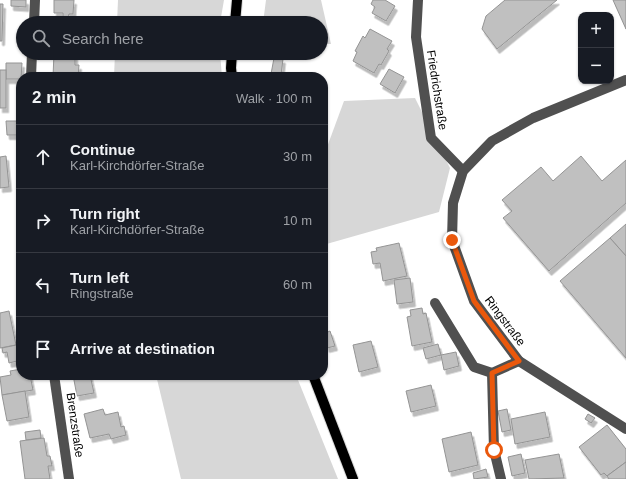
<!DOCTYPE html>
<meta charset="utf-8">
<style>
body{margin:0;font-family:Arial,sans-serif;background:#20242c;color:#f1f3f6}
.controls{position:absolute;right:12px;top:12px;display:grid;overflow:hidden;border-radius:8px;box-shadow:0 1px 3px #0004}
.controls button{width:36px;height:36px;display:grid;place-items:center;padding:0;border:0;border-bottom:1px solid #363941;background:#171b24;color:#f1f3f6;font:20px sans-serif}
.stop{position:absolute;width:12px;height:12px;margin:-9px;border:3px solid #ea580c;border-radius:50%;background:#fff}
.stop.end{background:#ea580c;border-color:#fff;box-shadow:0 1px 4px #0008}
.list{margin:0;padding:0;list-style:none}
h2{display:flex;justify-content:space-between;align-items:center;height:52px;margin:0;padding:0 16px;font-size:17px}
h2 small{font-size:13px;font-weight:400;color:#9ea1a6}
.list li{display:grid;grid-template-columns:26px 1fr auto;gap:12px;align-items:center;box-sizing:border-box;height:64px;padding:0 16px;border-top:1px solid #363941}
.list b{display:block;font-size:15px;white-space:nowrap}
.list p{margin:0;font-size:13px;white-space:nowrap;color:#9ea1a6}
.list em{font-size:13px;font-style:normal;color:#9ea1a6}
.icon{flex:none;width:22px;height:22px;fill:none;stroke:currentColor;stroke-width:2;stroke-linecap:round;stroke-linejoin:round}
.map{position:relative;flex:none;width:626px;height:479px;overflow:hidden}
.search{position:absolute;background:#171b24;box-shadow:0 1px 3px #0004;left:16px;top:16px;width:312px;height:44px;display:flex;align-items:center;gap:10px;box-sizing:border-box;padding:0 14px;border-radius:22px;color:#9ea1a6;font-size:15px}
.panel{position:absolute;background:#171b24;box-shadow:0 1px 3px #0004;left:16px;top:72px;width:312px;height:308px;border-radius:16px}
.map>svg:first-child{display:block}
.green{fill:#d7d7d7}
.building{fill:#c0c0c0;stroke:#949494;filter:url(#shadow)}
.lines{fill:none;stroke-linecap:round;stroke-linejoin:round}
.major-casing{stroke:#dbdbdb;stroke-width:12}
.minor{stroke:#505050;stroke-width:10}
.major{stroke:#000;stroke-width:10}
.route{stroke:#ea580c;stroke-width:5}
.labels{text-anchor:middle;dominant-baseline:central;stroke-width:3;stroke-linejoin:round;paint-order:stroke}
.street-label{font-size:12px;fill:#000;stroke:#fff}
</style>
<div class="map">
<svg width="626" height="479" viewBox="0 0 626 479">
<defs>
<filter id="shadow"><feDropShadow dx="2.5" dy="4.5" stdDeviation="0" flood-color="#0004"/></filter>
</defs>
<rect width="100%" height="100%" fill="#fff"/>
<g class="green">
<polygon points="118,0 224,0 220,23 117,23"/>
<polygon points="266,0 321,0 331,44 321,44 321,23 263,23"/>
<polygon points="115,53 220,53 222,77 114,77"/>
<polygon points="415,98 450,168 439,212 323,245 323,158 344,101"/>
<polygon points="156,375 296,375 338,479 181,479"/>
</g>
<g class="building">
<polygon points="11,0 26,0 26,7 11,6"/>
<polygon points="54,0 74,0 73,14 69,14 68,18 63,18 63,13 54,13"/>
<polygon points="373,0 385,0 395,6 386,21 372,13 375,7 371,4"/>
<polygon points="505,0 557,0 497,49 482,29 486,16"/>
<polygon points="613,0 626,0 626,29"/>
<polygon points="0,4 3,4 2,41 0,41"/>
<polygon points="53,17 73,18 73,23 53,23"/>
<polygon points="370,29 392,41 387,49 389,51 381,65 379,64 374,73 353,61 357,52 355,51 363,36 365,38"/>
<polygon points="54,53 69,53 68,55 75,55 75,65 79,65 78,77 53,77"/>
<polygon points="274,58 283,59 281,75 271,74"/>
<polygon points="6,63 22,63 21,79 6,79"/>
<polygon points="389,69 404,77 395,93 380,84"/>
<rect x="0" y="70" width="6" height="38"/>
<polygon points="6,121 19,121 20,135 7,135"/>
<polygon points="6,156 9,187 0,188 0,157"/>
<polygon points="581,156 602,181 626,160 626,203 549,271 503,218 512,211 502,200 541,167 553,181"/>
<polygon points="626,224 626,256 610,238"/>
<polygon points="610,238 626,256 626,358 560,281"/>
<polygon points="399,243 407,276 383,281 380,263 373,264 371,252 377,251 376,248"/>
<polygon points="410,278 413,302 397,304 394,280"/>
<polygon points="422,308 423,314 426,313 432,342 412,346 407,317 411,316 410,310"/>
<polygon points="9,311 16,345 0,348 0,313"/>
<polygon points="330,331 335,346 327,348 323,334"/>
<polygon points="371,341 378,367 359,372 353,345"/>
<polygon points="21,344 21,360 9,363 7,352 3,353 2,348"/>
<polygon points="438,344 441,355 426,359 423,348"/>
<polygon points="456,352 459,366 444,370 441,355"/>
<polygon points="21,369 21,375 30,375 33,390 2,395 0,377 11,375 10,371"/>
<polygon points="73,375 90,375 94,393 77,396"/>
<polygon points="431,385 436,406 411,412 406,391"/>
<polygon points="25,391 29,417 7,421 2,395"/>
<polygon points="103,409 105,415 118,412 121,427 124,426 126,435 111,439 109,434 90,438 84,414"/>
<polygon points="507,409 511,430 502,432 498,411"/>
<polygon points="545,412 550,437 515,444 511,419"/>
<polygon points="588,414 595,418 591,423 585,419"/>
<polygon points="607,425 626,449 626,462 607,476 604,473 601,475 579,447"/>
<polygon points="40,430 41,438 26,440 25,432"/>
<polygon points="471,432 478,465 449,472 442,439"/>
<polygon points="44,438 47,456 50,456 52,466 48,466 50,479 25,479 20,441"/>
<polygon points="521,454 525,473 512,476 508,457"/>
<polygon points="559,454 564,478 529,479 525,460"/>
<polygon points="626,462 626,479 609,479 607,476"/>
<polygon points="486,469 488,477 474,479 473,473"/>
</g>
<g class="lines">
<g class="major-casing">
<g id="major">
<polyline points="235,23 237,0"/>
<polyline points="232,77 231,68 232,53"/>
<polyline points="313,375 353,479"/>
</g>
</g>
<g class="minor">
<polyline points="418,0 416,37 431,138 463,171"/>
<polyline points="34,23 35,0"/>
<polyline points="31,77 32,53"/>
<polyline points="626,80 533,118 492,141 463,171 453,203 452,240 474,301 519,361 626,429"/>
<polyline points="435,303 474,367 492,373"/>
<polyline points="54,375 69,479"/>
<polyline points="501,479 494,450 492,373 519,361"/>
</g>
<use href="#major" class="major"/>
</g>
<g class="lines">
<polyline class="route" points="452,240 474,301 519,361 492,373 494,450"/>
</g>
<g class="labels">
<g class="street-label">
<text transform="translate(437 90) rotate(81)">Friedrichstraße</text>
<text transform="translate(505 321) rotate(53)">Ringstraße</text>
<text transform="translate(75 425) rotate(82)">Brenzstraße</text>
</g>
</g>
</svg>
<div class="controls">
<button>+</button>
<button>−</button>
</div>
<div class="stop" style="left:494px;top:450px"></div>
<div class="stop end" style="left:452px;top:240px"></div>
<div class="search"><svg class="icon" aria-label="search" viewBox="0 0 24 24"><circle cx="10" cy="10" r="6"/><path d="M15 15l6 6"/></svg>Search here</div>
<section class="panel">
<h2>2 min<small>Walk · 100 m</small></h2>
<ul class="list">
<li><svg class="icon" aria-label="ahead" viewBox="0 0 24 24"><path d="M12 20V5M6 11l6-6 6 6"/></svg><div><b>Continue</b><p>Karl-Kirchdörfer-Straße</p></div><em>30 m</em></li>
<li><svg class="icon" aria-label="right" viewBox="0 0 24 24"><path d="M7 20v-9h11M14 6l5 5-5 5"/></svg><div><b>Turn right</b><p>Karl-Kirchdörfer-Straße</p></div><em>10 m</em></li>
<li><svg class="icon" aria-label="left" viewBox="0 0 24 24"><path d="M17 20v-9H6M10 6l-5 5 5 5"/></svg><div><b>Turn left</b><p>Ringstraße</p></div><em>60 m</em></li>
<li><svg class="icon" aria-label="arrive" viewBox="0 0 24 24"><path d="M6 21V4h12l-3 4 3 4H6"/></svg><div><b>Arrive at destination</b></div></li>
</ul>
</section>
</div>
